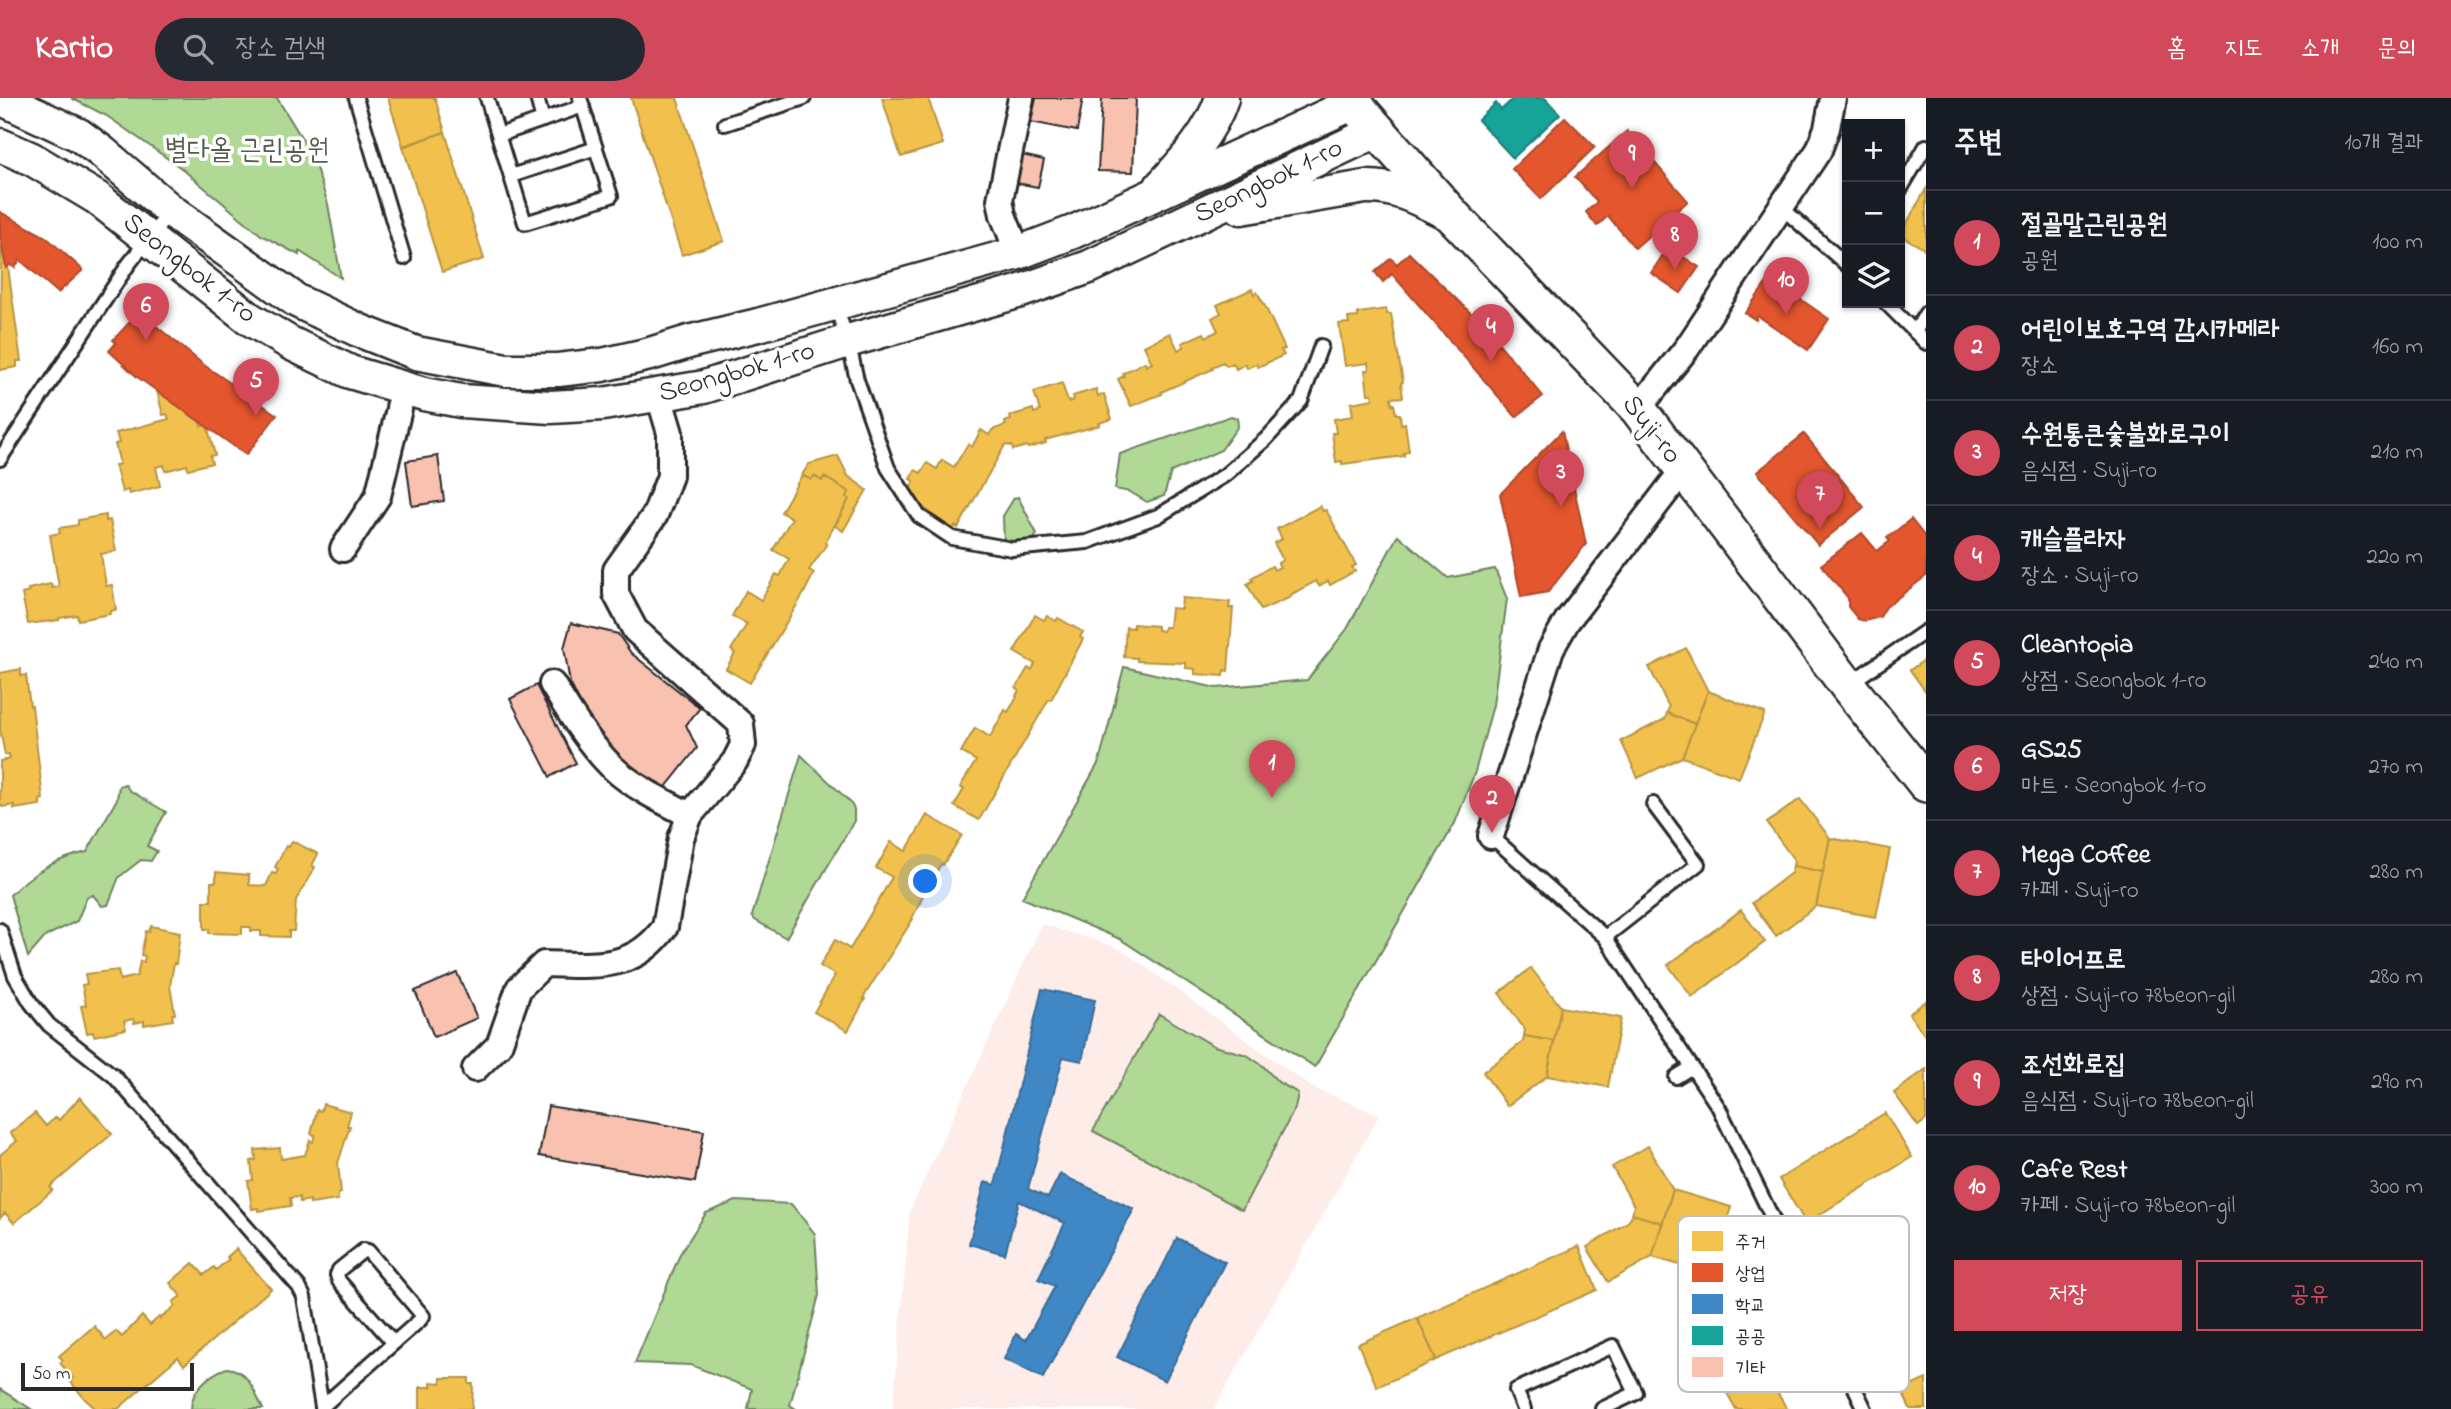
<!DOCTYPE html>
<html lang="ko">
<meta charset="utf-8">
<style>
body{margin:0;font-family:"Indie Flower","Poor Story",sans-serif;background:#242831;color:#f1f3f6}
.controls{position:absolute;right:21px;top:21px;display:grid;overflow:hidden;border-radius:0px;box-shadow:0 2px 5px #0004}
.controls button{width:63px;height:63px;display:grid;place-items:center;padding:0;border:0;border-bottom:2px solid #363941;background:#171b24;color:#f1f3f6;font:35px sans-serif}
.scale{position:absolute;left:21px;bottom:18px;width:173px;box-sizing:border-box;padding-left:7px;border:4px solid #2b2b2b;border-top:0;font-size:19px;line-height:24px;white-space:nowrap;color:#2b2b2b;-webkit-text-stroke:5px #fff;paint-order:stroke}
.you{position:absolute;left:926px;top:784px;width:24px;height:24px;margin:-18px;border:5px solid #fff;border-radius:50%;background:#1a73e8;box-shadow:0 0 0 10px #1a73e833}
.badge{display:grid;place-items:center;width:46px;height:46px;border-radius:50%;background:#d1495b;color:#fff;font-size:23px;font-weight:700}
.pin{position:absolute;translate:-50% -58px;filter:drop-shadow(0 2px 4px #0008)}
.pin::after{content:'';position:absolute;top:37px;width:24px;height:21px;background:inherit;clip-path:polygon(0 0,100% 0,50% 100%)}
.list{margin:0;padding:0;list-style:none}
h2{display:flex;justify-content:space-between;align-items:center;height:91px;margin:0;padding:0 28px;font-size:30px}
h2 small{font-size:23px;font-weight:400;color:#9ea1a6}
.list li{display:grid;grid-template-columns:46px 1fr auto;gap:21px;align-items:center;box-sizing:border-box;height:105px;padding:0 28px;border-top:2px solid #363941}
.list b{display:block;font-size:26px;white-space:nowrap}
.list p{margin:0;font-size:23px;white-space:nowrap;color:#9ea1a6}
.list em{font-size:23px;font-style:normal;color:#9ea1a6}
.actions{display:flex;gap:14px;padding:21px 28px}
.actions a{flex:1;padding:16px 0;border:2px solid #d1495b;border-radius:0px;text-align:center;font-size:24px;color:#d1495b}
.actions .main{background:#d1495b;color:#fff}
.icon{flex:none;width:38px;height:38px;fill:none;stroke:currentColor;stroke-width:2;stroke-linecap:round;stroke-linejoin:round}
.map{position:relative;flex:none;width:1926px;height:1311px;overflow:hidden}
header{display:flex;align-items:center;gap:42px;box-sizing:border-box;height:98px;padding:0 35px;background:#d1495b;color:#fff}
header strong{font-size:33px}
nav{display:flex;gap:38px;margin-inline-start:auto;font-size:24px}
.search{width:490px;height:63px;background:#242831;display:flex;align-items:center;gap:18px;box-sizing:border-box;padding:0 24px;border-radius:38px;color:#9ea1a6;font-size:26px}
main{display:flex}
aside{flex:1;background:#171b24}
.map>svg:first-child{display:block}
.built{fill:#fdece7}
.green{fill:#b1d996;stroke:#6e8260;stroke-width:2}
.homes{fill:#f2c14e;stroke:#b69444;stroke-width:2}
.shops{fill:#e4572e;stroke:#ac4a2d;stroke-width:2}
.schools{fill:#3f88c5;stroke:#396c97;stroke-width:2}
.public{fill:#17a398;stroke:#1d7f77;stroke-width:2}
.building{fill:#f9c1af;stroke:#2b2b2b;stroke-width:2}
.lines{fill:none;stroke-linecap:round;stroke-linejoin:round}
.service-casing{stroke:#2b2b2b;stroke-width:18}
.minor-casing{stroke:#2b2b2b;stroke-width:30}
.tertiary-casing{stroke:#2b2b2b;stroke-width:37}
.secondary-casing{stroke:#2b2b2b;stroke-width:40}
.service{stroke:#fff;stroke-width:12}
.minor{stroke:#fff;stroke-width:24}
.tertiary{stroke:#fff;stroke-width:32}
.secondary{stroke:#fff;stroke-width:35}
.labels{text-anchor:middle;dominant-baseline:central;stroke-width:7;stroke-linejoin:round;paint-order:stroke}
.park-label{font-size:28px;fill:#535f4b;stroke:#fff}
.street-label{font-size:28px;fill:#2b2b2b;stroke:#fff}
.key{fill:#fff;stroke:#bfbfbf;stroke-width:2}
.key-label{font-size:19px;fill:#2b2b2b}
</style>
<header>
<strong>Kartio</strong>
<div class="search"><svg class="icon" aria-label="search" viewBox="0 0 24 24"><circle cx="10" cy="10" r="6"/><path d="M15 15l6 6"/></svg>장소 검색</div>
<nav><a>홈</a><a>지도</a><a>소개</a><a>문의</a></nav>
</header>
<main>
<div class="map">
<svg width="1926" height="1311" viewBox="0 0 1926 1311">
<rect width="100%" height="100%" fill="#fff"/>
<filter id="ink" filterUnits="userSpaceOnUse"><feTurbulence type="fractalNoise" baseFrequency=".0143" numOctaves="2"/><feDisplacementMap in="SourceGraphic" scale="14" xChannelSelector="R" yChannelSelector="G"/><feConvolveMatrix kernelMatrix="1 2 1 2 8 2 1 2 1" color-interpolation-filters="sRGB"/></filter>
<g filter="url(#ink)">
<polygon class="built" points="1042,826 1119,850 1311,989 1379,1017 1214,1311 893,1311 910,1113"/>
<g class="green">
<polygon points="71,0 277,0 311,55 328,106 341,180 299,153 299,157 261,137 181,70 107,18"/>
<polygon points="1231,318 1237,320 1238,328 1221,352 1171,374 1164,398 1147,404 1130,394 1115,391 1120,356"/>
<polygon points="1018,399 1037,436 1032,444 1004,448 1003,418 1014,400"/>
<polygon points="1398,437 1448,480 1495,471 1507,501 1493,607 1475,674 1455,725 1315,969 1120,841 1022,800 1099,664 1124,569 1216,590 1307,582 1347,531"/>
<polygon points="801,657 850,704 854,711 854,723 786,840 755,822 752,818"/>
<path d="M 125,686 L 129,692 L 166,714 L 147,748 L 157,753 L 151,763 L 141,762 L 119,779 L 108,807 L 102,808 L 93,797 L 87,799 L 77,823 L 46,838 L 28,859 L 10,797 C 33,774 56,761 87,754 L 117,701 L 119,688 Z"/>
<polygon points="1159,916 1214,948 1247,957 1263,968 1278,984 1298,995 1295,1010 1242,1112 1093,1033"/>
<polygon points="736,1103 791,1106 815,1136 819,1197 790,1307 796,1311 748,1311 752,1291 691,1267 635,1265 680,1156 706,1115"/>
<path d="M 227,1270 C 249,1272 254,1294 263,1311 L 191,1311 C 191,1292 209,1276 227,1270 Z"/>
<polygon points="0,1291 31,1311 0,1311"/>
</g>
<g class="homes">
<polygon points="388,0 435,0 445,34 403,48"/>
<polygon points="631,0 677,0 724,143 682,157"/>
<polygon points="882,0 928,0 943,46 901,59"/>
<polygon points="445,34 484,161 442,174 403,49"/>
<polygon points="1926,91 1926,152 1900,137"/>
<polygon points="1,139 6,170 8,169 21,263 17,263 17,269 0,272"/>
<polygon points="1252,191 1254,196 1257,194 1266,210 1285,251 1281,252 1284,257 1258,269 1256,266 1247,270 1245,266 1236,271 1233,265 1227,268 1223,264 1212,269 1213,271 1161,294 1162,296 1131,308 1118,281 1124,278 1123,275 1145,264 1146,268 1152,265 1144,248 1170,235 1178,252 1184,249 1182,245 1204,235 1206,239 1218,233 1212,220 1221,215 1217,207"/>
<polygon points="1386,211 1387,216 1391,216 1403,284 1401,285 1403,299 1391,300 1392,307 1394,306 1396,316 1400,316 1401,326 1405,325 1409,353 1404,355 1404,358 1342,366 1342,363 1336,364 1332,335 1336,335 1334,321 1353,318 1351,305 1373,301 1372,296 1368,296 1365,272 1369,272 1368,265 1345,268 1339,226 1349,225 1348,220 1358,219 1358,215"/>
<polygon points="188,278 199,309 196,310 201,328 207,327 215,357 210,358 212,365 188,371 187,367 165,373 164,367 156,369 160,388 129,396 128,392 122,394 115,367 120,366 115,346 119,345 116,335 169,321 167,316 163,317 157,293 161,292 159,286"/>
<polygon points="1062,285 1068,304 1074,302 1073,298 1096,291 1098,298 1104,296 1112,321 1099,325 1100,327 1045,342 1046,345 1028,350 1027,348 1013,352 1012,348 1005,347 958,430 955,428 952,433 927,419 930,414 913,405 916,400 907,395 914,383 910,381 915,372 921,375 927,365 937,371 942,362 954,369 968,346 972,349 981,332 989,337 992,332 1006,327 1005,324 1011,322 1010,318 1033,311 1034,315 1040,313 1034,294"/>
<polygon points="838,358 848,378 867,392 843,433 835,428 849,401 846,399 849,394 824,379 822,383 814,378 811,382 802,377 809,366"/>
<polygon points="802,377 811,382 814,378 822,383 824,379 849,394 846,399 849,401 825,445 827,446 809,472 814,475 804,495 750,585 726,571 735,555 731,552 747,526 732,518 746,493 761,502 776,476 780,478 789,461 773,452 792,420 781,414"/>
<polygon points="1320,408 1323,413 1326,412 1356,467 1352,469 1355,473 1330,487 1328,483 1319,488 1316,483 1290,497 1291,499 1261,512 1247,486 1253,483 1251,480 1272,468 1274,472 1280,469 1278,465 1283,462 1274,445 1282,441 1277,431"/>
<polygon points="106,417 106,423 110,422 116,453 101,456 106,488 112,487 116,512 110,513 110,516 78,522 77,517 59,520 59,522 28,526 22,496 29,494 28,491 51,486 52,490 59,489 50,437 60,435 59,430 78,427 78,422"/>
<polygon points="1182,500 1230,504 1229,510 1233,510 1228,573 1224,572 1223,578 1195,576 1195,571 1186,570 1186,565 1137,563 1137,560 1124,559 1126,529 1133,530 1133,526 1157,528 1157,532 1163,533 1164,529 1169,529 1171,510 1181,511"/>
<polygon points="1035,517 1044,522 1047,518 1056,523 1058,520 1083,534 1080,539 1083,541 1051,602 1049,601 979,722 954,708 964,691 960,689 976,663 961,654 975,630 990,639 1005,612 1008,614 1017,599 1016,598 1019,592 1016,590 1028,570 1032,572 1035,566 1014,554"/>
<polygon points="1686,550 1708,593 1695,626 1667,615 1669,609 1649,569"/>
<polygon points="1926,561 1926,594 1910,572"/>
<polygon points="21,571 21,578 26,577 30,608 32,608 43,701 40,702 40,707 14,711 14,707 2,709 0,705 0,663 10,661 9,656 5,657 0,632 0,575"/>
<polygon points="1708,593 1765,615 1739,680 1682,659"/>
<polygon points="1667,615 1695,626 1682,659 1638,680 1621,643 1665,621"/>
<polygon points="1800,701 1830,740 1823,774 1793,768 1794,762 1767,725"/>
<polygon points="927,717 962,737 943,767 941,766 920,803 921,803 912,820 913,821 863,900 865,901 848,933 814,914 835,877 820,868 835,842 850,851 892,779 876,770 891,744 906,753"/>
<polygon points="1830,740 1890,751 1876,819 1816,808"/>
<polygon points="292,743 318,756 312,768 315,769 296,802 294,833 289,833 289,839 261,838 261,833 251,833 251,829 242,829 242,836 209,835 209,831 204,831 204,803 211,803 211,784 216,784 216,774 249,777 249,787 266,788 272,775 276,776 278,771 275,769 286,748 289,749"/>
<polygon points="1793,768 1823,774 1816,808 1776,838 1752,805 1791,775"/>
<polygon points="1741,812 1765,844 1692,899 1668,867"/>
<polygon points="151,828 180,834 176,866 174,865 170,888 175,916 172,916 173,922 144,927 144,923 134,925 133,921 124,923 126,931 94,938 93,934 87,935 81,908 86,907 82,887 87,886 85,876 118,872 120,882 137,878 140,863 144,864 145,858 141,857 146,833 149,834"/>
<polygon points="1531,870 1561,909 1554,943 1524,938 1525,932 1499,895"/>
<polygon points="1926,903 1926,939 1909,916"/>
<polygon points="1561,909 1621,920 1608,989 1547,978"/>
<polygon points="1524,938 1554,943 1547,978 1507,1008 1483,974 1523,944"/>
<polygon points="1926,971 1926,1022 1918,1028 1894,995"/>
<polygon points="80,999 112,1036 50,1089 53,1092 14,1125 5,1115 0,1120 0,1057 17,1043 10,1035 35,1015 46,1028 56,1019 59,1022"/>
<polygon points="323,1006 351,1014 347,1028 350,1028 338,1065 341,1095 338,1096 338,1102 310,1106 310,1102 300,1104 299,1099 290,1100 291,1108 258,1113 258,1110 252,1111 248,1083 253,1082 251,1063 256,1062 255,1052 280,1050 281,1061 305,1057 310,1042 313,1044 315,1037 311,1036 317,1012 321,1013"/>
<polygon points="1885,1015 1912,1059 1806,1125 1779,1081"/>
<polygon points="1648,1048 1673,1092 1662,1125 1632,1116 1634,1108 1612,1069"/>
<polygon points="1673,1092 1731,1109 1711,1176 1652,1159"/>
<polygon points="1632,1116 1662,1125 1652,1159 1608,1184 1587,1149 1629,1123"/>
<polygon points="1579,1148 1597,1192 1436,1262 1417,1220"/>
<polygon points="236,1151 271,1191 184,1267 178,1259 118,1311 96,1311 85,1301 70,1283 73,1280 60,1265 63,1262 59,1258 94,1228 106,1242 116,1233 122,1239 142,1218 150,1227 159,1219 160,1221 175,1208 173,1204 181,1198 170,1185 193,1165 204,1177 214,1169 216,1172 229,1161 227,1159"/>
<polygon points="1417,1220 1436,1262 1377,1289 1358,1246"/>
<polygon points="1760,1265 1787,1311 1736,1311 1723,1288"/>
<polygon points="441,1280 469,1280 469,1286 473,1286 472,1311 420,1311 420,1289 431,1289 431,1284 441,1285"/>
<polygon points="1926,1281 1926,1311 1910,1311 1902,1292"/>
</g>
<g class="shops">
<polygon points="1565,19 1595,49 1541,101 1512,71"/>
<polygon points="1627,33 1688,103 1635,150 1608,118 1597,128 1586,114 1597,104 1575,79"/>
<polygon points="0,114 46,139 83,172 58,195 20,162 15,170 10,167 6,170 0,139"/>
<polygon points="1668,149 1699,169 1681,195 1651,175"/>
<polygon points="1409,155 1485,229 1543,298 1516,319 1392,176 1383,184 1375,174 1391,160 1397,166"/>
<polygon points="1770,180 1829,221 1808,252 1758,218 1756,222 1745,215"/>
<polygon points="139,214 204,267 277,317 246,357 136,278 109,253 116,245 113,242"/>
<polygon points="1562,333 1586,446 1548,494 1521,499 1500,396"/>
<polygon points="1804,336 1864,409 1818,447 1757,374"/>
<polygon points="1911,421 1926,440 1926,478 1886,509 1880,519 1865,523 1858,521 1848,509 1848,500 1821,467 1862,435 1877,453 1890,443 1887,440"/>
</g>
<g class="schools">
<polygon points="1042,891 1095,902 1082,963 1063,959 1028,1091 1048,1100 1060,1076 1134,1111 1043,1280 1004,1261 1016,1236 1026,1242 1055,1188 1038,1181 1065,1125 1019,1103 1005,1156 969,1146 985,1084 995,1087"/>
<polygon points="1177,1140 1225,1164 1165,1283 1117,1259"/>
</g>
<polygon class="public" points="1514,0 1545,0 1560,16 1513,60 1478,22 1496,5 1501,12"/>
<g class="building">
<polygon points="1036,0 1083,0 1077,33 1031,24"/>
<polygon points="1102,0 1136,0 1133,74 1098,73"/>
<polygon points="1022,57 1044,62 1038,89 1016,85"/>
<polygon points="438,358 444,403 412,408 406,363"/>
<polygon points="571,525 618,536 631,555 700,610 686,627 697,650 662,694 624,663 590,625 570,585 564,550"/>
<polygon points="536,587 576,665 550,679 510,601"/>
<polygon points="457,875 477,920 434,939 415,893"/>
<polygon points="548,1008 704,1033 695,1084 539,1058"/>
</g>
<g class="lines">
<g class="service-casing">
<g id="service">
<polyline points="356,0 404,160"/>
<polyline points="487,0 525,125 611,98 580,0"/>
<polyline points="537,0 543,22"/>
<polyline points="725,26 804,0"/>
<polyline points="499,37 583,8"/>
<polyline points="511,78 596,50"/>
<polyline points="1900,92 1926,48"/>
<polyline points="1782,110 1847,167"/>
<polyline points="1886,205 1926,245"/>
<polyline points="835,206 848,243 857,282 888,370 919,418 952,440 1012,451 1087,444 1158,418 1225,377 1266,341 1301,303 1321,248"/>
<polyline points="1915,234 1926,215"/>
<polyline points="0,361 128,167 170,113"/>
<polyline points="1850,585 1926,533"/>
<polyline points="1491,738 1605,839 1719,1010 1865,1311"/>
<polyline points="0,832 15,878 31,905 49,927 114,978 299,1189 304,1199 322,1309"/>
<polyline points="1605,839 1698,766 1653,706"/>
<polyline points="1676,979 1692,969"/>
<path d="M 322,1309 C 354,1280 387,1251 420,1222 L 423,1218 L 368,1153 L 364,1152 L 339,1172 L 337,1177 L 339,1183 L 394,1245"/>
<polyline points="1524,1311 1516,1292 1613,1248 1636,1295 1602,1311"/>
</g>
</g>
<g class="minor-casing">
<g id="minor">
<polyline points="1018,155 1003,117 1000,102 1021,0"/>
<polyline points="1638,311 1687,250 1819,52 1827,30 1833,0"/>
<polyline points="343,451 378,398 399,311 401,290"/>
<path d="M 552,586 C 570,615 587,644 612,669 C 633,689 664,704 690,717"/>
<polyline points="1491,738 1551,551 1567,523 1683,372"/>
<path d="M 475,971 L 499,947 L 519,890 L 544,866 C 592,867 634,874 665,829 L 681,740 L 690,717 L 735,663 L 743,647 L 741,626 L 635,532 L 616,496 L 616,472 L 655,417 L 670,378 L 670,335 L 659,298"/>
</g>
</g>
<g class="tertiary-casing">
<g id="tertiary">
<polyline points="0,0 79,37 102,54 170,112 297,203 358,232 416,255 506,272 558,272 602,267 650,256 692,243 758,227 1018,155 1073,134 1354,5"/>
<polyline points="0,47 32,61 97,100 250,221 290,245 350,274 424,296 461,303 551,309 603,306 704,289 848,243 1021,193 1089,169 1379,32"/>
<path d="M 1161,88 C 1185,63 1211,34 1222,0"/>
<path d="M 1241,110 L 1365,89 C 1399,88 1422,103 1451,117"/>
</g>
</g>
<g class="secondary-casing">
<polyline id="secondary" points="1349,0 1452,117 1638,311 1847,587 1926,686"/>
</g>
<use href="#service" class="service"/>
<use href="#minor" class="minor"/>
<use href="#tertiary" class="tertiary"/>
<use href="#secondary" class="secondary"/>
</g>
</g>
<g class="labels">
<g class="park-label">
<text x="247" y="53">별다올 근린공원</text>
</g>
<g class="street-label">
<text transform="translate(1269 84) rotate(-26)">Seongbok 1-ro</text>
<text transform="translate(189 171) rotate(38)">Seongbok 1-ro</text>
<text transform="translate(737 275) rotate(-16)">Seongbok 1-ro</text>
<text transform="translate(1651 332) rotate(52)">Suji-ro</text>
</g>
</g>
<rect x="1678" y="1118" width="231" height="176" rx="10" class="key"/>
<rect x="1692" y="1133" width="31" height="20" fill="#f2c14e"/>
<rect x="1692" y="1165" width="31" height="19" fill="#e4572e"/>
<rect x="1692" y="1196" width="31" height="20" fill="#3f88c5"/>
<rect x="1692" y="1228" width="31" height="19" fill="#17a398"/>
<rect x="1692" y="1259" width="31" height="20" fill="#f9c1af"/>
<g class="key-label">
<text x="1735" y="1150">주거</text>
<text x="1735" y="1181">상업</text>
<text x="1735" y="1213">학교</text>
<text x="1735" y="1244">공공</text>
<text x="1735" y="1276">기타</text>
</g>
</svg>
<div class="controls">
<button>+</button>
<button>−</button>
<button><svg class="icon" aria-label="layers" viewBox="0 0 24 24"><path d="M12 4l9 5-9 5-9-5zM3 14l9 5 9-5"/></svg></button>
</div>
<div class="scale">50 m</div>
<div class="you"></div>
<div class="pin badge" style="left:1272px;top:700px">1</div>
<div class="pin badge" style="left:1492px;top:735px">2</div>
<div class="pin badge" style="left:1561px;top:409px">3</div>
<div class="pin badge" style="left:1491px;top:264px">4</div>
<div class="pin badge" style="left:256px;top:318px">5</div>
<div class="pin badge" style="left:146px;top:243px">6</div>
<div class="pin badge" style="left:1820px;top:431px">7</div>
<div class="pin badge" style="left:1675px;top:172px">8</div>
<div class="pin badge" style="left:1632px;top:91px">9</div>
<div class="pin badge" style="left:1786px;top:217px">10</div>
</div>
<aside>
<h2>주변<small>10개 결과</small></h2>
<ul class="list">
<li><span class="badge">1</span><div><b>절골말근린공원</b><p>공원</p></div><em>100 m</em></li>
<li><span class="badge">2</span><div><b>어린이보호구역 감시카메라</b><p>장소</p></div><em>160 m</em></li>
<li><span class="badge">3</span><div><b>수원통큰숯불화로구이</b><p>음식점 · Suji-ro</p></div><em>210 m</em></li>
<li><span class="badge">4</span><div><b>캐슬플라자</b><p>장소 · Suji-ro</p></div><em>220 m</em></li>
<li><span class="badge">5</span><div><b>Cleantopia</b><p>상점 · Seongbok 1-ro</p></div><em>240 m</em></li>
<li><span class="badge">6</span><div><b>GS25</b><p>마트 · Seongbok 1-ro</p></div><em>270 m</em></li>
<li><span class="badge">7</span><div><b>Mega Coffee</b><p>카페 · Suji-ro</p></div><em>280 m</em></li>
<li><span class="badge">8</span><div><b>타이어프로</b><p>상점 · Suji-ro 78beon-gil</p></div><em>280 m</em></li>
<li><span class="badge">9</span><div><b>조선화로집</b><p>음식점 · Suji-ro 78beon-gil</p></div><em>290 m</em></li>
<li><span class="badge">10</span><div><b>Cafe Rest</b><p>카페 · Suji-ro 78beon-gil</p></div><em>300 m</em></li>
</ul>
<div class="actions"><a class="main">저장</a><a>공유</a></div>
</aside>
</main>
